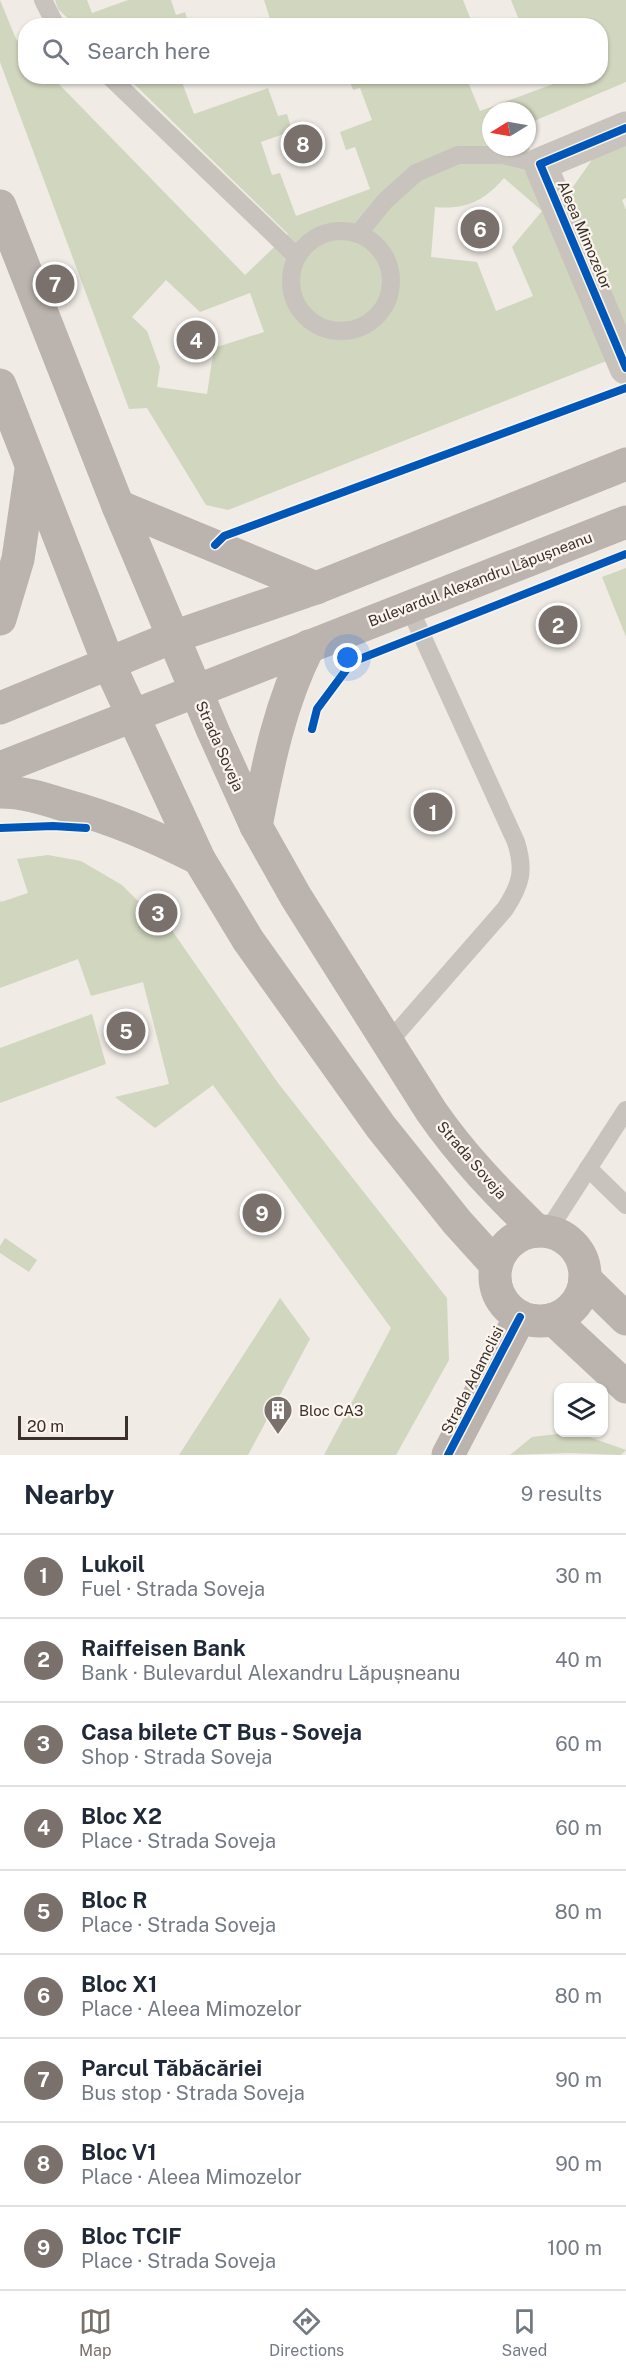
<!DOCTYPE html>
<meta charset="utf-8">
<style>
body{margin:0;font-family:"Public Sans",sans-serif;background:#f2f2f3;color:#1f2937}
.controls{position:absolute;right:18px;bottom:18px;display:grid;overflow:hidden;border-radius:12px;box-shadow:0 2px 4px #0004}
.controls button{width:54px;height:54px;display:grid;place-items:center;padding:0;border:0;border-bottom:2px solid #e0e1e3;background:#fff;color:#1f2937;font:30px sans-serif}
.compass{position:absolute;left:482px;top:102px;width:54px;height:54px;border-radius:50%;background:#fff;box-shadow:0 2px 4px #0004;rotate:259deg}
.scale{position:absolute;left:18px;bottom:15px;width:110px;box-sizing:border-box;padding-left:6px;border:3px solid #3b302b;border-top:0;font-size:16px;line-height:21px;white-space:nowrap;color:#3b302b;-webkit-text-stroke:4px #fbf5ee;paint-order:stroke}
.you{position:absolute;left:348px;top:658px;width:21px;height:21px;margin:-15px;border:4px solid #fff;border-radius:50%;background:#1a73e8;box-shadow:0 0 0 9px #1a73e833}
.badge{display:grid;place-items:center;width:39px;height:39px;border-radius:50%;background:#7a716c;color:#fff;font-size:20px;font-weight:700}
.pin{position:absolute;translate:-50% -50%;border:3px solid #fff;box-shadow:0 2px 6px #0006}
.list{margin:0;padding:0;list-style:none}
h2{display:flex;justify-content:space-between;align-items:center;height:78px;margin:0;padding:0 24px;font-size:26px}
h2 small{font-size:20px;font-weight:400;color:#747a83}
.list li{display:grid;grid-template-columns:39px 1fr auto;gap:18px;align-items:center;box-sizing:border-box;height:84px;padding:0 24px;border-top:2px solid #e0e1e3}
.list b{display:block;font-size:22px;white-space:nowrap}
.list p{margin:0;font-size:20px;white-space:nowrap;color:#747a83}
.list em{font-size:20px;font-style:normal;color:#747a83}
.icon{flex:none;width:33px;height:33px;fill:none;stroke:currentColor;stroke-width:2;stroke-linecap:round;stroke-linejoin:round}
.map{position:relative;flex:none;width:626px;height:1455px;overflow:hidden}
.search{position:absolute;background:#fff;box-shadow:0 2px 4px #0004;left:18px;right:18px;top:18px;height:66px;display:flex;align-items:center;gap:15px;box-sizing:border-box;padding:0 21px;border-radius:24px;color:#747a83;font-size:22px}
.sheet{height:834px;background:#fff}
nav{display:flex;justify-content:space-around;align-items:center;box-sizing:border-box;height:84px;border-top:2px solid #e0e1e3;background:#fff;font-size:16px;color:#747a83}
nav a{display:grid;justify-items:center;gap:3px}
nav .on{color:#7a716c}
.map>svg:first-child{display:block}
.green{fill:#d1d6bf;fill-rule:evenodd}
.lines{fill:none;stroke-linecap:round;stroke-linejoin:round}
.lane{stroke:#c9c3be;stroke-width:18}
.street{stroke:#c9c3be;stroke-width:33}
.secondary{stroke:#bab3ae;stroke-width:33}
.cycleway-casing{stroke:#fbf5ee;stroke-width:11}
.cycleway{stroke:#0057b8;stroke-width:8}
.labels{text-anchor:middle;dominant-baseline:central;stroke-width:4.5;stroke-linejoin:round;paint-order:stroke}
.street-label{font-size:15px;fill:#3b302b;stroke:#fbf5ee}
.poi-label{font-size:15px;fill:#3b302b;stroke:#fbf5ee;text-anchor:start}
</style>
<div class="map">
<svg width="626" height="1455" viewBox="0 0 626 1455">
<rect width="100%" height="100%" fill="#f0ebe5"/>
<g class="green">
<path d="M 0,0 L 16,39 L 25,49 L 26,76 L 52,77 L 245,275 L 288,234 L 127,77 L 180,77 L 194,114 L 268,88 L 278,116 L 287,114 L 292,131 L 261,142 L 272,175 L 280,173 L 296,216 L 370,189 L 355,147 L 346,150 L 340,132 L 372,120 L 360,88 L 353,90 L 348,77 L 466,77 L 480,111 L 572,77 L 600,76 L 600,26 L 556,25 L 555,22 L 546,25 L 521,25 L 511,0 L 626,0 L 626,82 L 527,124 L 527,111 L 491,111 L 491,147 L 527,147 L 527,143 L 609,360 L 228,510 L 206,505 L 147,408 L 129,409 L 0,62 ZM 504,178 L 542,211 L 512,247 L 533,296 L 496,311 L 477,262 L 431,257 L 435,207 C 466,210 484,201 504,178 ZM 166,280 L 200,312 L 250,293 L 264,332 L 214,348 L 207,394 L 157,387 L 160,367 L 147,331 L 132,317 Z"/>
<polygon points="55,0 87,0 92,13 128,0 171,0 176,15 185,12 189,25 75,25 58,9"/>
<polygon points="264,0 463,0 473,25 252,25 270,19"/>
<polygon points="626,144 626,198 622,200 626,210 626,329 570,191 594,157"/>
<polygon points="626,568 626,637 602,577"/>
<polygon points="48,855 81,861 122,885 140,903 155,924 164,919 278,1083 447,1298 449,1360 396,1455 324,1455 391,1328 213,1085 155,1128 115,1097 169,1084 143,982 91,996 78,959 0,988 0,900 1,902 28,893 17,859"/>
<polygon points="92,1014 106,1064 0,1103 0,1048"/>
<polygon points="5,1238 37,1260 29,1272 0,1253 0,1246"/>
<polygon points="280,1298 310,1339 248,1455 179,1455"/>
<polygon points="566,1433 578,1433 626,1450 621,1455 570,1453 510,1455 532,1437"/>
</g>
<g class="lines">
<g class="lane">
<polyline points="43,0 56,26"/>
<polyline points="109,76 297,257"/>
<circle cx="341" cy="281" r="50"/>
<polyline points="358,234 385,201 416,173 458,155 503,155 540,164"/>
<path d="M 387,1044 L 505,909 C 521,884 525,871 516,842 L 409,607"/>
<polyline points="588,1168 626,1205"/>
<polyline points="547,1232 626,1110"/>
</g>
<polyline class="street" points="626,128 540,164 626,368"/>
<g class="secondary">
<path d="M 0,206 L 118,506 L 213,731 L 256,826 L 296,897 L 431,1111 C 462,1156 498,1193 537,1231"/>
<polyline points="0,385 108,662 199,859 248,940 381,1127 457,1222 496,1265"/>
<polyline points="118,506 316,588"/>
<polyline points="0,619 18,559 31,470"/>
<polyline points="0,708 173,637 316,588 626,464"/>
<polyline points="0,768 626,522"/>
<path d="M 0,792 C 23,792 42,798 64,805 C 111,818 155,836 199,859"/>
<path d="M 256,826 C 268,764 280,703 309,646"/>
<circle cx="540" cy="1276" r="45"/>
<polyline points="585,1279 626,1319"/>
<polyline points="553,1319 626,1387"/>
<polyline points="448,1455 520,1317"/>
</g>
<g class="cycleway-casing">
<g id="cycleway">
<polyline points="626,128 540,164 626,368"/>
<polyline points="215,545 224,536 626,388"/>
<polyline points="312,729 317,709 352,662 626,554"/>
<polyline points="0,828 53,826 86,828"/>
<polyline points="448,1455 520,1317"/>
</g>
</g>
<use href="#cycleway" class="cycleway"/>
</g>
<defs>
<g id="building-pin" transform="scale(1.5)"><path d="M0 17L-7.5 6A9.5 9.5 0 1 1 7.5 6Z" fill="#7a716c" stroke="#fbf5ee"/><path d="M-4-6H4V6H1V3H-1V6H-4ZM-2.5-4.3h1.7v1.8h-1.7ZM.8-4.3h1.7v1.8H.8ZM-2.5-1h1.7V.8h-1.7ZM.8-1h1.7V.8H.8Z" fill="#fff"/></g>
</defs>
<g fill-rule="evenodd">
<use href="#building-pin" x="278" y="1410"/>
</g>
<g class="labels">
<g class="street-label">
<text transform="translate(585 235) rotate(67)">Aleea Mimozelor</text>
<text transform="translate(480 579) rotate(-21)">Bulevardul Alexandru Lăpușneanu</text>
<text transform="translate(220 746) rotate(66)">Strada Soveja</text>
<text transform="translate(472 1160) rotate(49)">Strada Soveja</text>
<text transform="translate(472 1380) rotate(-63)">Strada Adamclisi</text>
</g>
<g class="poi-label">
<text x="299" y="1410">Bloc CA3</text>
</g>
</g>
</svg>
<div class="controls">
<button><svg class="icon" aria-label="layers" viewBox="0 0 24 24"><path d="M12 4l9 5-9 5-9-5zM3 14l9 5 9-5"/></svg></button>
</div>
<svg class="compass" viewBox="-18 -18 36 36"><path d="M0-13l5 13h-10z" fill="#e53935"/><path d="M0 13l5-13h-10z" fill="#747a83"/></svg>
<div class="scale">20 m</div>
<div class="you"></div>
<div class="pin badge" style="left:433px;top:812px">1</div>
<div class="pin badge" style="left:558px;top:625px">2</div>
<div class="pin badge" style="left:158px;top:913px">3</div>
<div class="pin badge" style="left:196px;top:340px">4</div>
<div class="pin badge" style="left:126px;top:1031px">5</div>
<div class="pin badge" style="left:480px;top:229px">6</div>
<div class="pin badge" style="left:55px;top:284px">7</div>
<div class="pin badge" style="left:303px;top:144px">8</div>
<div class="pin badge" style="left:262px;top:1213px">9</div>
<div class="search"><svg class="icon" aria-label="search" viewBox="0 0 24 24"><circle cx="10" cy="10" r="6"/><path d="M15 15l6 6"/></svg>Search here</div>
</div>
<section class="sheet">
<h2>Nearby<small>9 results</small></h2>
<ul class="list">
<li><span class="badge">1</span><div><b>Lukoil</b><p>Fuel · Strada Soveja</p></div><em>30 m</em></li>
<li><span class="badge">2</span><div><b>Raiffeisen Bank</b><p>Bank · Bulevardul Alexandru Lăpușneanu</p></div><em>40 m</em></li>
<li><span class="badge">3</span><div><b>Casa bilete CT Bus - Soveja</b><p>Shop · Strada Soveja</p></div><em>60 m</em></li>
<li><span class="badge">4</span><div><b>Bloc X2</b><p>Place · Strada Soveja</p></div><em>60 m</em></li>
<li><span class="badge">5</span><div><b>Bloc R</b><p>Place · Strada Soveja</p></div><em>80 m</em></li>
<li><span class="badge">6</span><div><b>Bloc X1</b><p>Place · Aleea Mimozelor</p></div><em>80 m</em></li>
<li><span class="badge">7</span><div><b>Parcul Tăbăcăriei</b><p>Bus stop · Strada Soveja</p></div><em>90 m</em></li>
<li><span class="badge">8</span><div><b>Bloc V1</b><p>Place · Aleea Mimozelor</p></div><em>90 m</em></li>
<li><span class="badge">9</span><div><b>Bloc TCIF</b><p>Place · Strada Soveja</p></div><em>100 m</em></li>
</ul>
</section>
<nav>
<a class="on"><svg class="icon" aria-label="map" viewBox="0 0 24 24"><path d="M3 6l6-2 6 2 6-2v14l-6 2-6-2-6 2zM9 4v14M15 6v14"/></svg>Map</a>
<a><svg class="icon" aria-label="directions" viewBox="0 0 24 24"><path d="M12 3l9 9-9 9-9-9zM9 14v-3h6M13 9l2 2-2 2"/></svg>Directions</a>
<a><svg class="icon" aria-label="saved" viewBox="0 0 24 24"><path d="M7 4h10v16l-5-4-5 4z"/></svg>Saved</a>
</nav>
